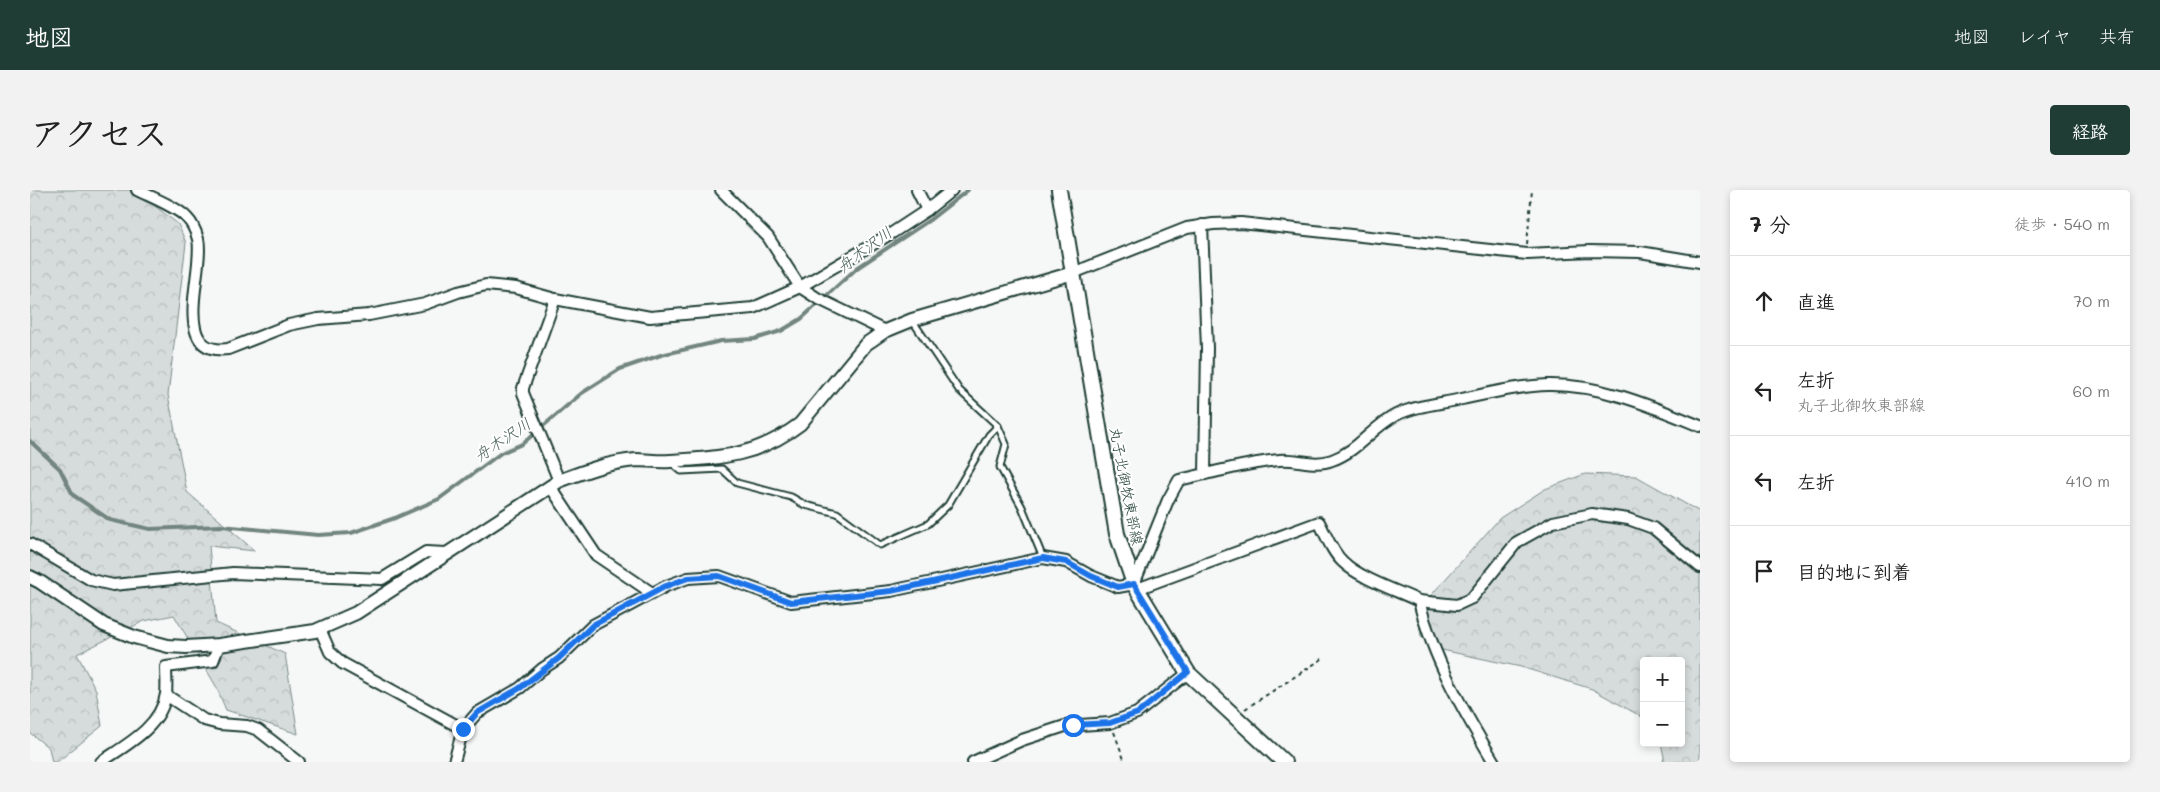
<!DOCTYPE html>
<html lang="ja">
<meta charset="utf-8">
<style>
body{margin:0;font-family:Mali,"Klee One",sans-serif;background:#f2f2f2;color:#222}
.controls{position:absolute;right:15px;bottom:15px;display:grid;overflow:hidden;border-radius:5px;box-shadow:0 2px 8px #0003}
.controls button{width:45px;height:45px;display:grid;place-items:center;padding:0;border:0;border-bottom:1px solid #e0e0e0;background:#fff;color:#222;font:25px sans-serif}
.stop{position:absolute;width:15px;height:15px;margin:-11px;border:4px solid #1a73e8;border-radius:50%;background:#fff}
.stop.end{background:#1a73e8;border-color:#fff;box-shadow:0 1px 5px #0008}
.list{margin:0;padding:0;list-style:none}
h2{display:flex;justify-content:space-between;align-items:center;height:65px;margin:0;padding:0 20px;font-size:21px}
h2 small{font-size:16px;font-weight:400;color:#767676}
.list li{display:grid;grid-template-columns:32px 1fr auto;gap:15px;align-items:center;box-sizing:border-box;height:90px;padding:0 20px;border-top:1px solid #e0e0e0}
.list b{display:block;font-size:19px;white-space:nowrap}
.list p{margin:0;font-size:16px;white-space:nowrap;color:#767676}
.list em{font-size:16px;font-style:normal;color:#767676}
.icon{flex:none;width:28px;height:28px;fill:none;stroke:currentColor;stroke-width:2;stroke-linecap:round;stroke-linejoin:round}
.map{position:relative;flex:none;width:1670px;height:572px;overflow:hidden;border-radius:5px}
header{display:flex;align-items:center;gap:30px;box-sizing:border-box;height:70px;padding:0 25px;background:#1f3d34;color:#fff}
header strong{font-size:24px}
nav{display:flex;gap:28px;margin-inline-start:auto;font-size:18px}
.intro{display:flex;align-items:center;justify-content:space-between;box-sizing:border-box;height:120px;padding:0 30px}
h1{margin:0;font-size:35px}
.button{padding:12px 22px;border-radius:5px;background:#1f3d34;color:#fff;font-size:18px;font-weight:700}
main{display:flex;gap:30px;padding:0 30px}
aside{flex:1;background:#fff;border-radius:5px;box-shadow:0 2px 8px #0003}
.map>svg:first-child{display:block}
.forest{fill:url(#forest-crowns);stroke:#7a8c88}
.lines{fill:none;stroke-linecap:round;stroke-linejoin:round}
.stream{stroke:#72857f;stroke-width:4}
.service-casing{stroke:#1f3d34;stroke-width:9}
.minor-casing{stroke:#1f3d34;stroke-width:14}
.tertiary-casing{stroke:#1f3d34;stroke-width:16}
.secondary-casing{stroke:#1f3d34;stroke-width:18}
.path{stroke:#1f3d34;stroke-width:2;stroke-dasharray:4 4;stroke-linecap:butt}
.service{stroke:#fff;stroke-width:5}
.minor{stroke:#fff;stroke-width:10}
.tertiary{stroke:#fff;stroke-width:12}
.secondary{stroke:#fff;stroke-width:14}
.route{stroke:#1a73e8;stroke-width:6}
.labels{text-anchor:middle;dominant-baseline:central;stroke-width:4;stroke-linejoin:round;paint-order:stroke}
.street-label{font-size:15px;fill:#1f3d34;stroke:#fff}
.water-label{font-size:16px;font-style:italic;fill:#49615a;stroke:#fff}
</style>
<header>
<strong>地図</strong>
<nav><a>地図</a><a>レイヤ</a><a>共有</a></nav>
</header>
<div class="intro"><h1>アクセス</h1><a class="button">経路</a></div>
<main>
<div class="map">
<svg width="1670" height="572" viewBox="0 0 1670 572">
<defs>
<pattern id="forest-crowns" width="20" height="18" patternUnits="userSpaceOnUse" patternTransform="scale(1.25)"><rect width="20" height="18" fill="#d6dcdb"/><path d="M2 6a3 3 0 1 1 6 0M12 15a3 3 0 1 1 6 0" fill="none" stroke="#b7bebd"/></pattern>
</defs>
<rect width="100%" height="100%" fill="#f6f7f7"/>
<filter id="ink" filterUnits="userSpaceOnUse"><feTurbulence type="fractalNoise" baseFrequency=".02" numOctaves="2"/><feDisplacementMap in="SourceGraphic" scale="10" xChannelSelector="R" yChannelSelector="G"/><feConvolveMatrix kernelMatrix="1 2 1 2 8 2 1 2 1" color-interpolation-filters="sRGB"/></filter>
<g filter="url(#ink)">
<g class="forest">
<polygon points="0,0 104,0 148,34 156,53 138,205 157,302 225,361 179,356 186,433 255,464 268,544 196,520 186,496 144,425 114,431 47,464 66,500 72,536 27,572 22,572 19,558 0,543"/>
<polygon points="1555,284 1606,286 1670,322 1670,572 1633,572 1634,567 1631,553 1651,553 1651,471 1614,471 1614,528 1562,499 1491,477 1412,460 1391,447 1389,431 1395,412 1470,328 1515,299"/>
</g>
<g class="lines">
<polyline class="stream" points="0,251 30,279 43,305 80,330 120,339 191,336 288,345 321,343 365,328 409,309 471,263 492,254 552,203 590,179 631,165 691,151 725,149 751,141 771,129 827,78 901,29 938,0"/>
<g class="service-casing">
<g id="service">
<polyline points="882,130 929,200 968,236 976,254 970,277 992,317 1013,368"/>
<polyline points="642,273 651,281 692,279 707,293 761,307 775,315 807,323 850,355 898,334 918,315 959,245 968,236"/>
</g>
</g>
<g class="minor-casing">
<g id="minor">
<path d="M 107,0 C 121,7 147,17 157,28 C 162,33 166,42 168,49 C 175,79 139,166 198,159 L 259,135 L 288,129 L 339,125 L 395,114 L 428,102 L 456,95 L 486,98 L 525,109 L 620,127 L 723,118 L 770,97 L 862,43 L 897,20 L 922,0"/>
<polyline points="691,0 738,47 770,97 787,108 855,141"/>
<polyline points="887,0 897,20"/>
<polyline points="1043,83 1157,38 1183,34 1211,33 1497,64 1560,61 1610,62 1670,72"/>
<polyline points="525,109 493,198 493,203 529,291"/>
<path d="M 1175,284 C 1199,279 1225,272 1249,270 C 1267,268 1284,277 1302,270 C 1328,261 1342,237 1366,225 C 1387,215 1410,214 1432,209 C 1460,203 1489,196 1518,195 C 1571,194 1621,216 1670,236"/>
<polyline points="520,296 566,365 622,403"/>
<polyline points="0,354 61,390 83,395 203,383 352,389 396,362 416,363"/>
<path d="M 1107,399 L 1289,332 C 1296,345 1302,362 1313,372 C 1329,388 1368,401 1389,411 C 1403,469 1434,522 1464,572"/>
<polyline points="1389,411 1427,415 1442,408 1487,352 1523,332 1562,324 1598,329 1623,338 1670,377"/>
<polyline points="290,439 300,462 312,473 433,539"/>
<polyline points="136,505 174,530 189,534 217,536 228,540 269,572"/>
<path d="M 71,572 C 96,555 131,537 136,504 C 137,495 136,486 136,477 L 183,471 L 189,455"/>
<polyline points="424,572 433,539 447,523 490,498 512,479 529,468 563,435 636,396 658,388 689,386 761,412 861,401 1013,368 1036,372 1061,386 1088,397 1104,394 1138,310 1149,290 1175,284 1177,158 1172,35"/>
<polyline points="943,572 992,550 1035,536 1080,533 1107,523 1158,483"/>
</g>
</g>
<g class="tertiary-casing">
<path id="tertiary" d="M 0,387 L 10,392 L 74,435 L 104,447 L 138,456 L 156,457 L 189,455 L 285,441 L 326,423 L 529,291 C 553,282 579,272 606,270 C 617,270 629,272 640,271 C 691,268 728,266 770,234 L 836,154 L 855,141 L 882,130 L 1043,83"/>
</g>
<g class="secondary-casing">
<polyline id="secondary" points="1029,0 1087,344 1104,394 1158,483 1254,572"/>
</g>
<g class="path">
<polyline points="1497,54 1502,0"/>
<polyline points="1215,519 1295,467"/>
<polyline points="1084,542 1095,572"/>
</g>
<use href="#service" class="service"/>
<use href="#minor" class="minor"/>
<use href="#tertiary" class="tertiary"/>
<use href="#secondary" class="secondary"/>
</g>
</g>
<g class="lines" filter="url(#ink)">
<polyline class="route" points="433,539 447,523 490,498 529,468 563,435 636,396 658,388 689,386 761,412 861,401 1013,368 1036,372 1061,386 1088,397 1104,394 1158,482 1108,523 1080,533 1043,535"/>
</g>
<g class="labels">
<g class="street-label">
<text transform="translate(1097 296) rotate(79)">丸子北御牧東部線</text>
</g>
<g class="water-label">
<text transform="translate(834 59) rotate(-37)">舟木沢川</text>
<text transform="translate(472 249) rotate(-34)">舟木沢川</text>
</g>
</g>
</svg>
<div class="controls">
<button>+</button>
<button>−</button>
</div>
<div class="stop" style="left:1043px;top:535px"></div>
<div class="stop end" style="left:433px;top:539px"></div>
</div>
<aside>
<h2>7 分<small>徒歩 · 540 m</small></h2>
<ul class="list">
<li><svg class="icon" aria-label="ahead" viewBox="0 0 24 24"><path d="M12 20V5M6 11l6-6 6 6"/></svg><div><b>直進</b></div><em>70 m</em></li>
<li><svg class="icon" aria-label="left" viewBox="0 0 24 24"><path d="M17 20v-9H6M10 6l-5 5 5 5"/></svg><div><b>左折</b><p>丸子北御牧東部線</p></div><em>60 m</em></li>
<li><svg class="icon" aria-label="left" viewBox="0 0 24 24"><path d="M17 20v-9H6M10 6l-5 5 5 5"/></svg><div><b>左折</b></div><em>410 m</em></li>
<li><svg class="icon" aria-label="arrive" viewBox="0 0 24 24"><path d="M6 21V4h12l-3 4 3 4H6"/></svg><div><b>目的地に到着</b></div></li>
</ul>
</aside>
</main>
